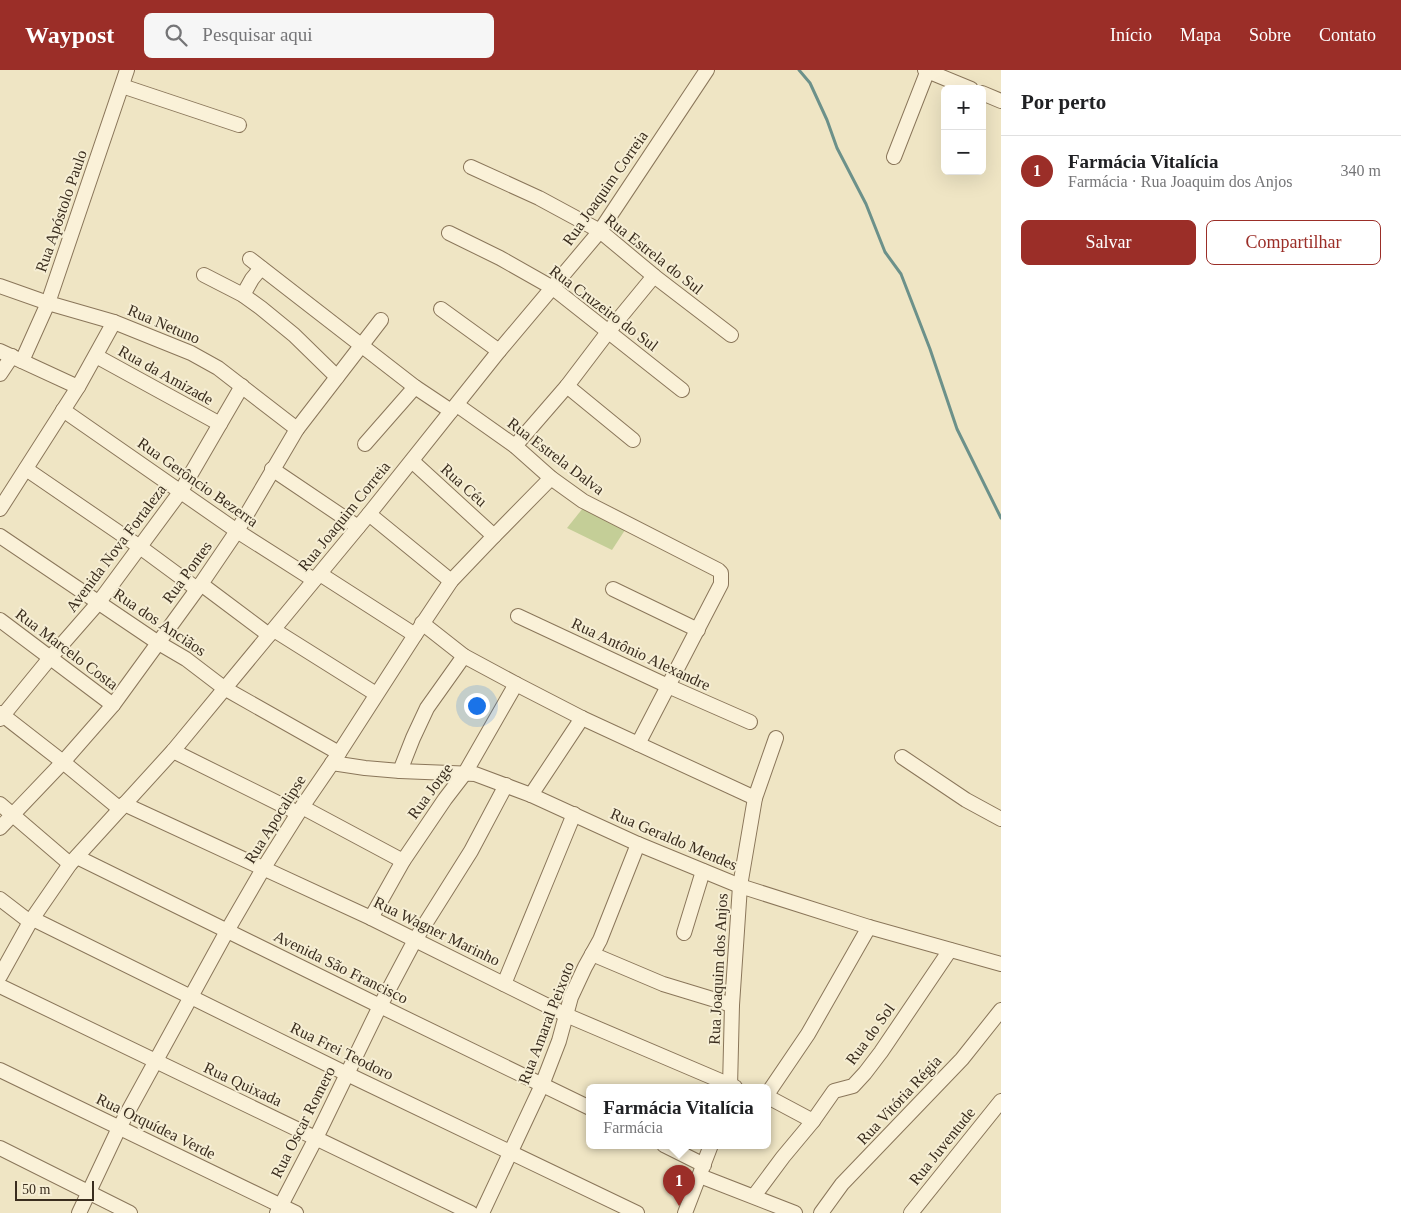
<!DOCTYPE html>
<html lang="pt">
<meta charset="utf-8">
<style>
body{margin:0;font-family:"Times New Roman",serif;background:#f6f6f6;color:#202124}
.controls{position:absolute;right:15px;top:15px;display:grid;overflow:hidden;border-radius:8px;box-shadow:0 5px 20px #0002}
.controls button{width:45px;height:45px;display:grid;place-items:center;padding:0;border:0;border-bottom:1px solid #e0e0e0;background:#fff;color:#202124;font:25px sans-serif}
.scale{position:absolute;left:15px;bottom:12px;width:79px;box-sizing:border-box;padding-left:5px;border:2px solid #3a2d1e;border-top:0;font-size:14px;line-height:18px;white-space:nowrap;color:#3a2d1e;-webkit-text-stroke:4px #f6eed4;paint-order:stroke}
.you{position:absolute;left:476px;top:635px;width:18px;height:18px;margin:-12px;border:4px solid #fff;border-radius:50%;background:#1a73e8;box-shadow:0 0 0 8px #1a73e833}
.badge{display:grid;place-items:center;width:32px;height:32px;border-radius:50%;background:#9b2e28;color:#fff;font-size:16px;font-weight:700}
.pin{position:absolute;translate:-50% -41px;filter:drop-shadow(0 1px 2px #0008)}
.pin::after{content:'';position:absolute;top:26px;width:18px;height:15px;background:inherit;clip-path:polygon(0 0,100% 0,50% 100%)}
.popup{position:absolute;left:586px;top:1014px;width:185px;height:65px;box-sizing:border-box;display:grid;place-content:center;border-radius:8px;background:#fff;filter:drop-shadow(0 1px 4px #0005);font-size:16px;white-space:nowrap;color:#757577}
.popup b{font-size:19px;color:#202124}
.popup::after{content:'';position:absolute;left:50%;top:100%;margin-left:-10px;border:10px solid transparent;border-top-color:#fff}
.list{margin:0;padding:0;list-style:none}
h2{display:flex;justify-content:space-between;align-items:center;height:65px;margin:0;padding:0 20px;font-size:21px}
h2 small{font-size:16px;font-weight:400;color:#757577}
.list li{display:grid;grid-template-columns:32px 1fr auto;gap:15px;align-items:center;box-sizing:border-box;height:70px;padding:0 20px;border-top:1px solid #e0e0e0}
.list b{display:block;font-size:19px;white-space:nowrap}
.list p{margin:0;font-size:16px;white-space:nowrap;color:#757577}
.list em{font-size:16px;font-style:normal;color:#757577}
.actions{display:flex;gap:10px;padding:15px 20px}
.actions a{flex:1;padding:11px 0;border:1px solid #9b2e28;border-radius:8px;text-align:center;font-size:18px;color:#9b2e28}
.actions .main{background:#9b2e28;color:#fff}
.icon{flex:none;width:28px;height:28px;fill:none;stroke:currentColor;stroke-width:2;stroke-linecap:round;stroke-linejoin:round}
.map{position:relative;flex:none;width:1001px;height:1143px;overflow:hidden}
header{display:flex;align-items:center;gap:30px;box-sizing:border-box;height:70px;padding:0 25px;background:#9b2e28;color:#fff}
header strong{font-size:24px}
nav{display:flex;gap:28px;margin-inline-start:auto;font-size:18px}
.search{width:350px;height:45px;background:#f6f6f6;display:flex;align-items:center;gap:12px;box-sizing:border-box;padding:0 18px;border-radius:8px;color:#757577;font-size:19px}
main{display:flex}
aside{flex:1;background:#fff}
.map>svg:first-child{display:block}
.pitch{fill:#c4ce97}
.lines{fill:none;stroke-linecap:round;stroke-linejoin:round}
.stream{stroke:#6c918a;stroke-width:3}
.minor-casing{stroke:#8a765a;stroke-width:16}
.minor{stroke:#faf1d8;stroke-width:14}
.labels{text-anchor:middle;dominant-baseline:central;stroke-width:4;stroke-linejoin:round;paint-order:stroke}
.street-label{font-size:16px;fill:#3a2d1e;stroke:#f6eed4}
</style>
<header>
<strong>Waypost</strong>
<div class="search"><svg class="icon" aria-label="search" viewBox="0 0 24 24"><circle cx="10" cy="10" r="6"/><path d="M15 15l6 6"/></svg>Pesquisar aqui</div>
<nav><a>Início</a><a>Mapa</a><a>Sobre</a><a>Contato</a></nav>
</header>
<main>
<div class="map">
<svg width="1001" height="1143" viewBox="0 0 1001 1143">
<rect width="100%" height="100%" fill="#efe5c4"/>
<polygon class="pitch" points="583,438 625,460 612,480 567,458"/>
<g class="lines">
<polyline class="stream" points="799,0 810,13 827,50 837,78 866,134 885,182 901,204 930,279 957,359 1001,448"/>
<g class="minor-casing">
<g id="minor">
<polyline points="925,0 971,19"/>
<polyline points="122,16 239,55"/>
<polyline points="982,23 1001,31"/>
<polyline points="894,87 928,0"/>
<polyline points="471,97 539,128 600,161 654,206 731,265"/>
<polyline points="449,163 500,188 553,218 682,320"/>
<polyline points="250,189 415,317 451,341"/>
<polyline points="204,205 243,225 261,238 294,265 337,307"/>
<polyline points="0,216 48,233 114,252 191,283 218,298 297,359"/>
<polyline points="243,225 252,209 261,198"/>
<polyline points="441,239 499,281"/>
<polyline points="0,281 78,317"/>
<polyline points="96,286 220,354"/>
<polyline points="22,291 48,233 127,0"/>
<polyline points="0,304 12,286"/>
<polyline points="567,316 633,370"/>
<polyline points="457,335 515,376 551,408 583,431 718,500 721,503 721,514 638,674"/>
<polyline points="63,340 237,461 314,510"/>
<polyline points="365,374 415,317"/>
<polyline points="515,376 567,316 608,262 654,206"/>
<polyline points="412,391 494,466"/>
<polyline points="26,399 140,477 197,519"/>
<polyline points="272,399 358,457"/>
<polyline points="0,439 78,317 114,252"/>
<polyline points="369,444 451,511"/>
<polyline points="0,466 157,572 186,589 224,618 339,683"/>
<polyline points="320,504 415,565"/>
<polyline points="201,514 269,565"/>
<polyline points="613,519 698,560"/>
<polyline points="518,546 668,616 750,652"/>
<polyline points="0,550 113,635"/>
<polyline points="422,553 464,586 516,614 582,648 755,728"/>
<polyline points="274,560 376,624"/>
<polyline points="0,643 63,692 120,739"/>
<polyline points="0,649 50,588 99,532 181,421 242,316"/>
<polyline points="173,681 298,743"/>
<polyline points="902,687 966,730 1001,749"/>
<polyline points="332,693 365,698 400,701 475,704 531,725 638,774 740,816 869,857 1001,894"/>
<polyline points="400,701 413,668 427,638 464,586"/>
<polyline points="531,725 582,648"/>
<polyline points="0,734 70,794"/>
<polyline points="124,734 371,848 566,945 735,1017"/>
<polyline points="302,737 403,791"/>
<polyline points="0,758 63,692 113,635 201,514 237,461 297,359 381,250"/>
<polyline points="77,787 380,936 590,1038"/>
<polyline points="0,829 30,852"/>
<polyline points="371,848 403,791 445,729 465,703 516,614"/>
<polyline points="33,849 347,1004 637,1143"/>
<polyline points="684,863 703,801"/>
<polyline points="592,884 663,914 732,935"/>
<polyline points="0,906 30,852 70,794 173,681 369,444 499,281 600,161 707,0"/>
<polyline points="504,914 574,744"/>
<polyline points="0,916 471,1143"/>
<polyline points="0,1000 296,1143"/>
<polyline points="730,1017 732,935 740,816 755,728 776,668"/>
<polyline points="768,1023 808,964 869,857"/>
<polyline points="768,1027 813,1051"/>
<polyline points="664,1075 704,1095"/>
<polyline points="0,1078 130,1143"/>
<polyline points="700,1106 795,1143"/>
<polyline points="754,1126 783,1087 813,1051 834,1021 853,1016 865,1003 881,982 950,880"/>
<polyline points="79,1143 119,1058 227,861 263,799 302,737 339,683 415,565 451,511 494,466 551,408"/>
<polyline points="277,1143 316,1068 380,936 415,870 471,781 506,715"/>
<polyline points="482,1143 542,1015 559,971 571,927 585,897 600,870 638,774"/>
<polyline points="685,1143 711,1075"/>
<polyline points="821,1143 842,1114 962,989 1001,940"/>
<polyline points="911,1143 1001,1031"/>
</g>
</g>
<use href="#minor" class="minor"/>
</g>
<g class="labels">
<g class="street-label">
<text transform="translate(605 118) rotate(-55)">Rua Joaquim Correia</text>
<text transform="translate(61 141) rotate(-71)">Rua Apóstolo Paulo</text>
<text transform="translate(654 184) rotate(38)">Rua Estrela do Sul</text>
<text transform="translate(604 238) rotate(37)">Rua Cruzeiro do Sul</text>
<text transform="translate(164 254) rotate(23)">Rua Netuno</text>
<text transform="translate(166 305) rotate(29)">Rua da Amizade</text>
<text transform="translate(556 386) rotate(37)">Rua Estrela Dalva</text>
<text transform="translate(198 412) rotate(35)">Rua Gerôncio Bezerra</text>
<text transform="translate(464 415) rotate(42)">Rua Céu</text>
<text transform="translate(344 446) rotate(-51)">Rua Joaquim Correia</text>
<text transform="translate(116 478) rotate(-53)">Avenida Nova Fortaleza</text>
<text transform="translate(187 502) rotate(-54)">Rua Pontes</text>
<text transform="translate(160 552) rotate(34)">Rua dos Anciãos</text>
<text transform="translate(67 579) rotate(37)">Rua Marcelo Costa</text>
<text transform="translate(641 584) rotate(25)">Rua Antônio Alexandre</text>
<text transform="translate(430 721) rotate(-54)">Rua Jorge</text>
<text transform="translate(275 749) rotate(-58)">Rua Apocalipse</text>
<text transform="translate(674 769) rotate(23)">Rua Geraldo Mendes</text>
<text transform="translate(437 861) rotate(26)">Rua Wagner Marinho</text>
<text transform="translate(341 897) rotate(26)">Avenida São Francisco</text>
<text transform="translate(718 899) rotate(-87)">Rua Joaquim dos Anjos</text>
<text transform="translate(546 953) rotate(-69)">Rua Amaral Peixoto</text>
<text transform="translate(870 964) rotate(-54)">Rua do Sol</text>
<text transform="translate(342 981) rotate(26)">Rua Frei Teodoro</text>
<text transform="translate(243 1014) rotate(25)">Rua Quixada</text>
<text transform="translate(899 1030) rotate(-47)">Rua Vitória Régia</text>
<text transform="translate(303 1052) rotate(-63)">Rua Oscar Romero</text>
<text transform="translate(156 1056) rotate(26)">Rua Orquídea Verde</text>
<text transform="translate(942 1076) rotate(-51)">Rua Juventude</text>
</g>
</g>
</svg>
<div class="controls">
<button>+</button>
<button>−</button>
</div>
<div class="scale">50 m</div>
<div class="you"></div>
<div class="pin badge" style="left:679px;top:1136px">1</div>
<div class="popup"><b>Farmácia Vitalícia</b>Farmácia</div>
</div>
<aside>
<h2>Por perto<small></small></h2>
<ul class="list">
<li><span class="badge">1</span><div><b>Farmácia Vitalícia</b><p>Farmácia · Rua Joaquim dos Anjos</p></div><em>340 m</em></li>
</ul>
<div class="actions"><a class="main">Salvar</a><a>Compartilhar</a></div>
</aside>
</main>
